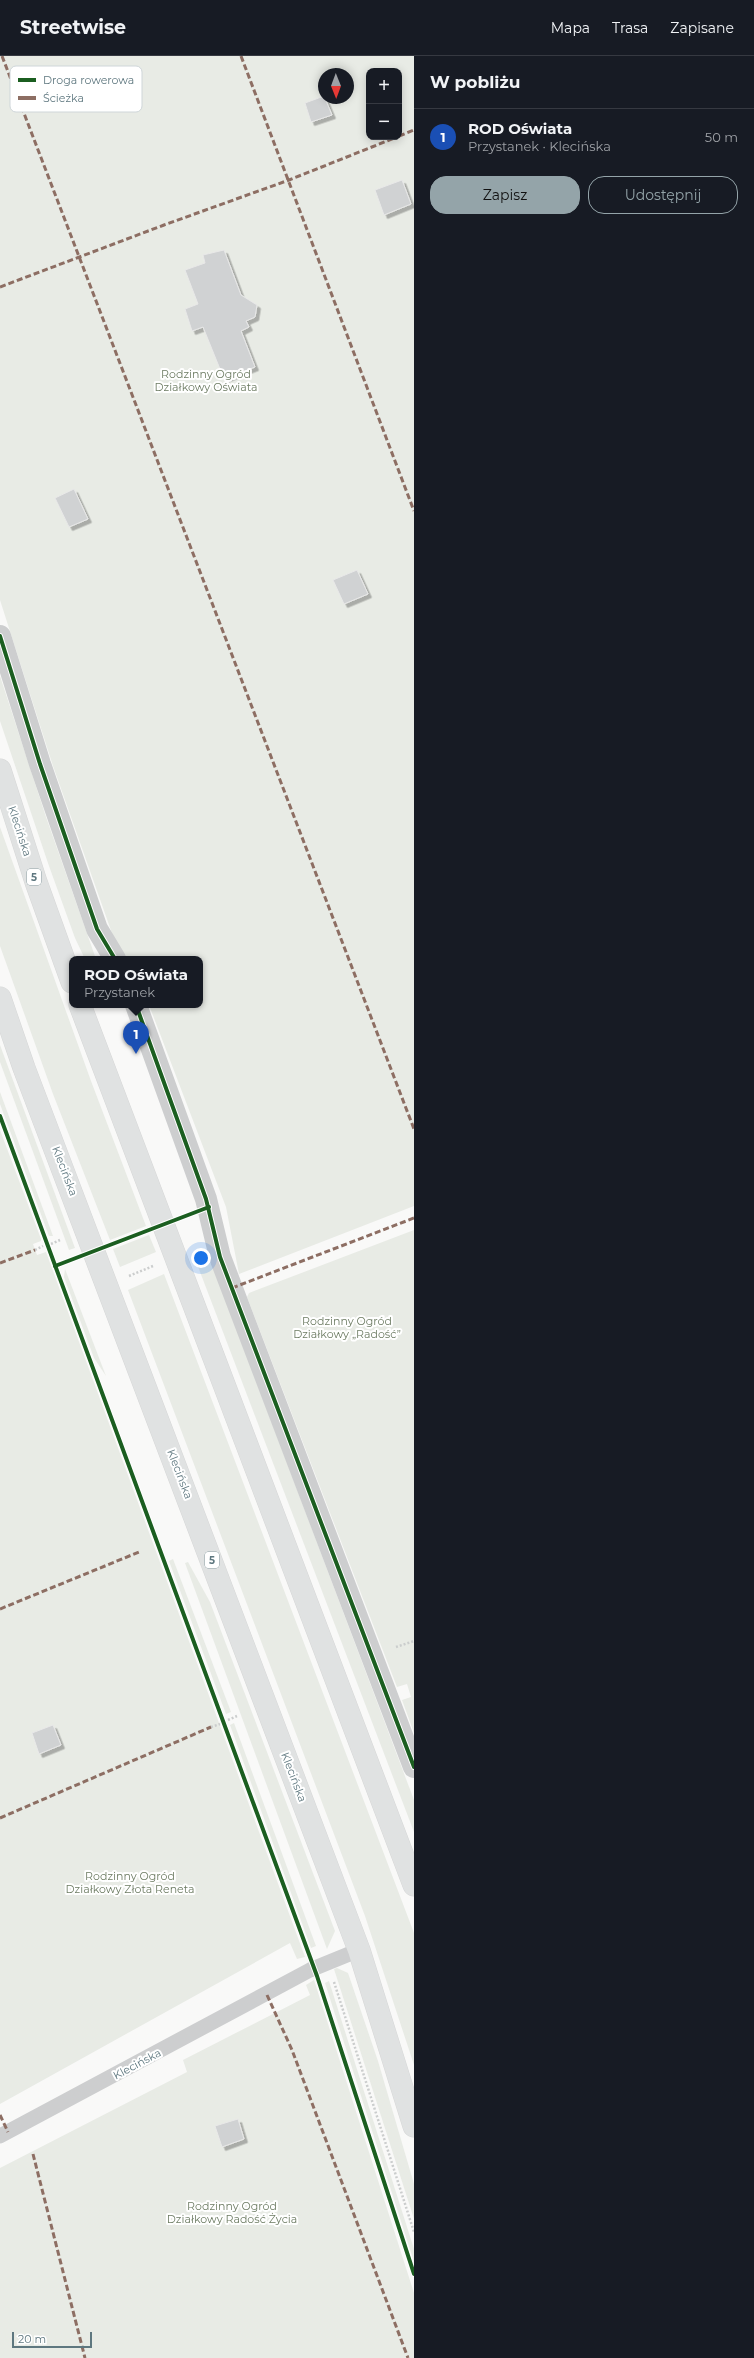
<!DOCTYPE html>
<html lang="pl">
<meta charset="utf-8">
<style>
body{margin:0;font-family:Montserrat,sans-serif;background:#20242c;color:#f1f3f6}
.controls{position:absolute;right:12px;top:12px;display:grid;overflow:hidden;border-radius:8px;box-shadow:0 2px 10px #0003}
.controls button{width:36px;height:36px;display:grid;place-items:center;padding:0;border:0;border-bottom:1px solid #363941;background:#171b24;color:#f1f3f6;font:20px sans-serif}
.compass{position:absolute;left:318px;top:12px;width:36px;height:36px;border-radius:50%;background:#171b24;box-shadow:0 2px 10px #0003;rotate:179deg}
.scale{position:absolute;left:12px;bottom:10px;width:80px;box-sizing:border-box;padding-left:4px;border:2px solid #5e777f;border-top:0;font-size:11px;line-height:14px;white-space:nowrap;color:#5e777f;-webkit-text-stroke:3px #fff;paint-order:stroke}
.you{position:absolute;left:201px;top:1202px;width:14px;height:14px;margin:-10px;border:3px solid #fff;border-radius:50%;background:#1a73e8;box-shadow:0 0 0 6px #1a73e833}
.badge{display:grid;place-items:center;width:26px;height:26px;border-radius:50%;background:#94a4a9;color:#fff;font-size:13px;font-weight:700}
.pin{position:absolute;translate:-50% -33px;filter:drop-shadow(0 1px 2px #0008)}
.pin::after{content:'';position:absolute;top:21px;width:14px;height:12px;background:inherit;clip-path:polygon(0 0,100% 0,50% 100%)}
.popup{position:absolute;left:69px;top:900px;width:134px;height:52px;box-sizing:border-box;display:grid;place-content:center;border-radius:8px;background:#171b24;filter:drop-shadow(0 1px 3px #0005);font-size:13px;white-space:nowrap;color:#9ea1a6}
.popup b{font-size:15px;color:#f1f3f6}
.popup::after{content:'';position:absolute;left:50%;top:100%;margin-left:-8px;border:8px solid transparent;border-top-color:#171b24}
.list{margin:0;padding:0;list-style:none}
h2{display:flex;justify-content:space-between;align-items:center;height:52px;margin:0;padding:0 16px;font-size:17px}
h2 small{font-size:13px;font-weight:400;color:#9ea1a6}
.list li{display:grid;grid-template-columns:26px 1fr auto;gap:12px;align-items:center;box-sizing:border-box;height:56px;padding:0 16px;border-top:1px solid #363941}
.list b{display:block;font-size:15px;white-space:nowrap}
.list p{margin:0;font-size:13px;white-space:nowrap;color:#9ea1a6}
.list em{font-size:13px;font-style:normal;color:#9ea1a6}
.actions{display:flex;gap:8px;padding:12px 16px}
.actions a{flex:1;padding:9px 0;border:1px solid #94a4a9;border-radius:16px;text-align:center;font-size:14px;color:#94a4a9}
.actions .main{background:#94a4a9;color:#111}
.map{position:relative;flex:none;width:414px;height:2302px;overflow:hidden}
header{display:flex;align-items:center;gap:24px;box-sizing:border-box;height:56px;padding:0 20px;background:#171b24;border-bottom:1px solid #363941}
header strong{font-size:19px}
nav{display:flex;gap:22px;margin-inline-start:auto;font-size:14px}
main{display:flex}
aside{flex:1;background:#171b24}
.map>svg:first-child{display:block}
.green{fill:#e8ebe5;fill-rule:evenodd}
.building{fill:#d0d2d3;stroke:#e8e8e8;filter:url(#shadow)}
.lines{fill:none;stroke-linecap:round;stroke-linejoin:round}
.primary-casing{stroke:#d6d7d7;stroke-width:23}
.path{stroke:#cbcdcd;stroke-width:2.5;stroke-dasharray:2 2;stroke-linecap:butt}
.lane{stroke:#cdcecf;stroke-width:15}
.street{stroke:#cdcecf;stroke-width:22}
.primary{stroke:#e0e2e2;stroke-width:22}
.quiet{stroke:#8d6e63;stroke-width:3;stroke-dasharray:6 3;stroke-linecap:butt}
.cycleway-casing{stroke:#fff;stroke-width:6}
.cycleway{stroke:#1b5e20;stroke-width:4}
.labels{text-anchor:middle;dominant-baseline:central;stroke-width:4;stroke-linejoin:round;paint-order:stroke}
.shield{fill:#fff;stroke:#8ea0a5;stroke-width:1}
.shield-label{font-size:10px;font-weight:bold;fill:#5e777f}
.park-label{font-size:11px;fill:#6c7b62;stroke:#fff}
.street-label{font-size:11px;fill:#5e777f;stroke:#fff}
.key{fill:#fff;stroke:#cfd6d9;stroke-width:1}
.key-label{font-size:11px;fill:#5e777f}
</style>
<header>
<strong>Streetwise</strong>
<nav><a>Mapa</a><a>Trasa</a><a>Zapisane</a></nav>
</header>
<main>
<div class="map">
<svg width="414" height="2302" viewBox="0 0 414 2302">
<defs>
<filter id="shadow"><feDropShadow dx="3.5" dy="3.5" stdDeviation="0" flood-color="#0004"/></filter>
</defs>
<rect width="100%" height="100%" fill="#f9f9f8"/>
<g class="green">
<path d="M 0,0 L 414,0 L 414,1150 L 239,1218 L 226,1151 L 149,949 L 200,949 L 200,903 L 127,903 L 114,883 L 53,710 L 0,544 ZM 369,15 L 399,15 L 399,81 L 369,81 ZM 324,18 L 348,18 L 348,42 L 324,42 Z"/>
<polygon points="0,620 46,761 96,903 85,903 84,901 75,882 49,810 0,665"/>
<polygon points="0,771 91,1025 146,1170 110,1184 53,1038 0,890"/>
<polygon points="0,989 75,1192 69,1194 0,1006"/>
<polygon points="0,1036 53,1180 49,1180 0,1048"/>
<polygon points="0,1074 41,1183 41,1185 33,1188 37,1199 46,1196 305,1901 297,1903 290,1887 0,2048"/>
<polygon points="414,1174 414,1677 402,1644 411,1641 407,1628 397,1631 247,1241 249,1237"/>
<polygon points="149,1179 156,1196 120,1211 113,1193"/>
<polygon points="203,1204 212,1208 414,1744 414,1776 197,1208"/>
<polygon points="65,1213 106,1320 94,1302 64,1221"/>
<polygon points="164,1218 414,1877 414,2009 365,1860 128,1234"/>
<polygon points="173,1503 231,1656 226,1658 169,1505"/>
<polygon points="188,1506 210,1546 335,1875 327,1893 185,1507"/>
<polygon points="234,1667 316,1890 311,1892 230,1669"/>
<polygon points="337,1912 348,1917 378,2005 414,2128 414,2163 334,1913"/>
<polygon points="314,1924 414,2237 414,2302 0,2302 0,2112 187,2016 183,2004 310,1939 306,1929"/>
<polygon points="329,1925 414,2193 414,2206 325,1927"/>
</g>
<g class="building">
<polygon points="324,40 332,59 311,66 305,47"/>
<polygon points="402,124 411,148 384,159 375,134"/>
<polygon points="224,194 241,239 257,249 255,261 246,265 249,271 241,275 255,311 224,323 203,271 192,275 185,253 198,248 185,214 205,207 203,199"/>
<polygon points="74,433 88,463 69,471 55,442"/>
<polygon points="357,514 368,538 344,548 333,524"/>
<polygon points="53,1669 61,1689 39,1698 32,1677"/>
<polygon points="238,2063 244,2083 222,2091 215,2070"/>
</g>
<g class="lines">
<g class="primary-casing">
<g id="primary">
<polyline points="0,714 36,826 72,926"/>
<polyline points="0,942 24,1012 359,1894 414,2070"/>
<polyline points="80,949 414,1829"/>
</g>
</g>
<g class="path">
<polyline points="51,1188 60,1184"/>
<polyline points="35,1194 43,1190"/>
<polyline points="129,1220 153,1210"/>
<polyline points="396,1591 414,1585"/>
<polyline points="228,1664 237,1660"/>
<polyline points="211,1671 220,1668"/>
<polyline points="334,1926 414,2176"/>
</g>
<polyline class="lane" points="0,2080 310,1914 359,1894"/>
<g class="street">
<polyline points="0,580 40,708 97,873 115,903"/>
<polyline points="136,949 206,1143 220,1201 414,1711"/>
</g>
<use href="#primary" class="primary"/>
<g class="quiet">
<polyline points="2,0 414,1073"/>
<polyline points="241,0 414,455"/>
<polyline points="399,80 414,74"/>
<polyline points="0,231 164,169 289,124 397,81"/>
<polyline points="0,1207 35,1194"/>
<polyline points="232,1232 414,1162"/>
<polyline points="0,1553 139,1496"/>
<polyline points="0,1762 211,1671"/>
<polyline points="267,1939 292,1994 408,2302"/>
<polyline points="0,2059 8,2076"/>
<polyline points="33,2098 85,2302"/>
</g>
<g class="cycleway-casing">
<g id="cycleway">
<polyline points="0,580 40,708 97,873 115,903"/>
<polyline points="136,949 206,1143 220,1201 414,1711"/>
<polyline points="0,1060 317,1920 414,2218"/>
<polyline points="55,1210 209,1151"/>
</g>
</g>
<use href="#cycleway" class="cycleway"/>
</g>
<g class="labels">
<g class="shield">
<rect x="27" y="813" width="14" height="16" rx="3"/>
<rect x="205" y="1496" width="14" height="16" rx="3"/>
</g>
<g class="shield-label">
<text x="34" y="821">5</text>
<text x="212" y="1504">5</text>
</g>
<g class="park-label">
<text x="206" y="318">Rodzinny Ogród<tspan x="206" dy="13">Działkowy Oświata</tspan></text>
<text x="347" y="1265">Rodzinny Ogród<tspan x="347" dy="13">Działkowy „Radość”</tspan></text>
<text x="130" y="1820">Rodzinny Ogród<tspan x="130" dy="13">Działkowy Złota Reneta</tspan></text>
<text x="232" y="2150">Rodzinny Ogród<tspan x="232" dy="13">Działkowy Radość Życia</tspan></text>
</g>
<g class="street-label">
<text transform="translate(20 775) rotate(72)">Klecińska</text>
<text transform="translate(65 1115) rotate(69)">Klecińska</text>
<text transform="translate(180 1418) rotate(69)">Klecińska</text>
<text transform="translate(294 1721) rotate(69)">Klecińska</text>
<text transform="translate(137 2008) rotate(-28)">Klecińska</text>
</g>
</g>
<rect x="10" y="10" width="132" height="46" rx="6" class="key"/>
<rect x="18" y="22" width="18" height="4" fill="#1b5e20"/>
<rect x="18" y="40" width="18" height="4" fill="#8d6e63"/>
<g class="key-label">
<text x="43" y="28">Droga rowerowa</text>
<text x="43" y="46">Ścieżka</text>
</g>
</svg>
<div class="controls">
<button>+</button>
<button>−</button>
</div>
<svg class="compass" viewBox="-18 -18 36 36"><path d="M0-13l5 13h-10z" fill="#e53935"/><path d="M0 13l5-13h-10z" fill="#9ea1a6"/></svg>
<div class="scale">20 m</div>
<div class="you"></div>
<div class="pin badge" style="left:136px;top:998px;background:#1a4fb4">1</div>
<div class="popup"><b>ROD Oświata</b>Przystanek</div>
</div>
<aside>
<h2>W pobliżu<small></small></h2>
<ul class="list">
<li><span class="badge" style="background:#1a4fb4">1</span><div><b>ROD Oświata</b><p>Przystanek · Klecińska</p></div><em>50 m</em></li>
</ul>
<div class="actions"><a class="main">Zapisz</a><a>Udostępnij</a></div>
</aside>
</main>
